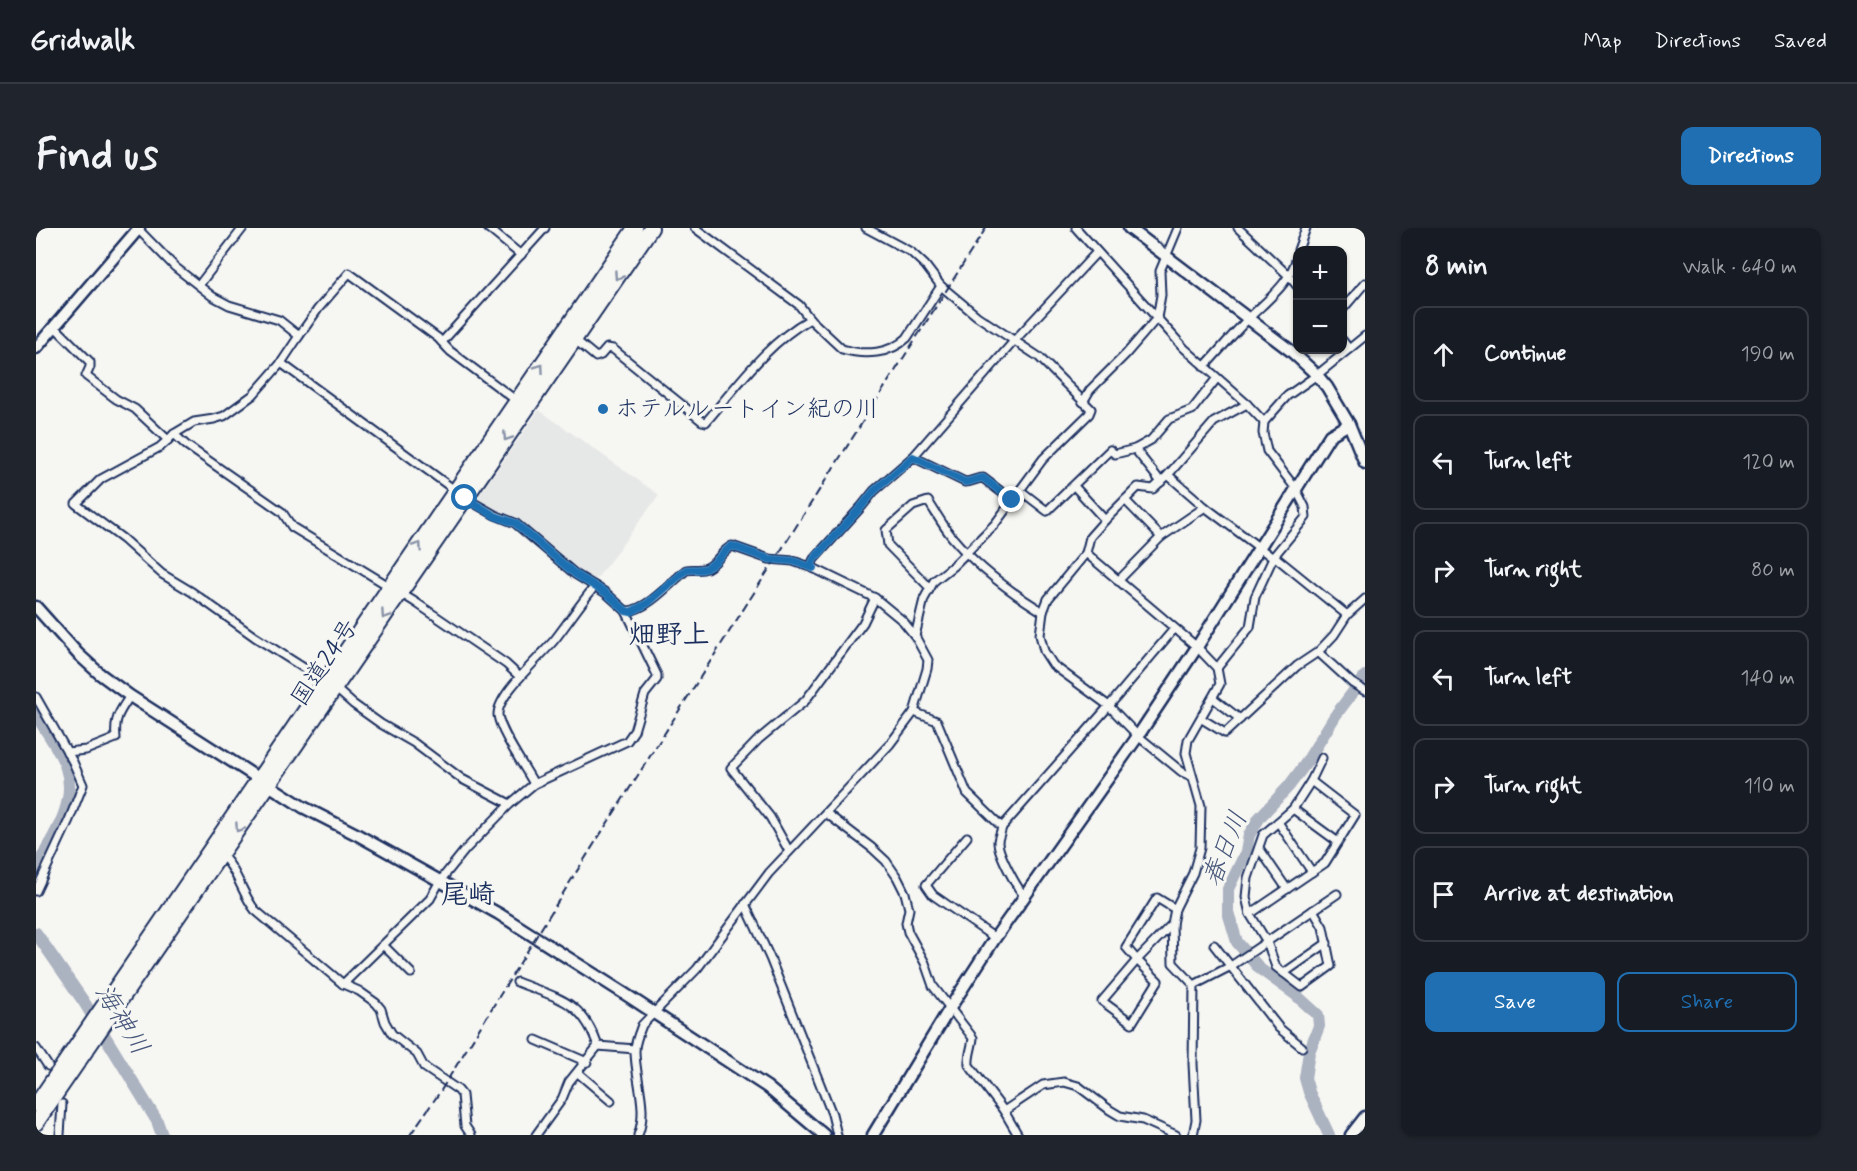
<!DOCTYPE html>
<meta charset="utf-8">
<style>
body{margin:0;font-family:Mynerve,"Klee One",sans-serif;background:#20242c;color:#f1f3f6}
.controls{position:absolute;right:18px;top:18px;display:grid;overflow:hidden;border-radius:12px;box-shadow:0 2px 4px #0004}
.controls button{width:54px;height:54px;display:grid;place-items:center;padding:0;border:0;border-bottom:2px solid #363941;background:#171b24;color:#f1f3f6;font:30px sans-serif}
.stop{position:absolute;width:18px;height:18px;margin:-14px;border:4px solid #1f6fb2;border-radius:50%;background:#fff}
.stop.end{background:#1f6fb2;border-color:#fff;box-shadow:0 2px 6px #0008}
.list{margin:0;padding:0;list-style:none}
h2{display:flex;justify-content:space-between;align-items:center;height:78px;margin:0;padding:0 24px;font-size:26px}
h2 small{font-size:20px;font-weight:400;color:#9ea1a6}
.list li{display:grid;grid-template-columns:39px 1fr auto;gap:18px;align-items:center;box-sizing:border-box;height:96px;margin:0 12px 12px;padding:0 12px;border:2px solid #363941;border-radius:12px}
.list b{display:block;font-size:22px;white-space:nowrap}
.list em{font-size:20px;font-style:normal;color:#9ea1a6}
.actions{display:flex;gap:12px;padding:18px 24px}
.actions a{flex:1;padding:14px 0;border:2px solid #1f6fb2;border-radius:12px;text-align:center;font-size:21px;color:#1f6fb2}
.actions .main{background:#1f6fb2;color:#fff}
.icon{flex:none;width:33px;height:33px;fill:none;stroke:currentColor;stroke-width:2;stroke-linecap:round;stroke-linejoin:round}
.map{position:relative;flex:none;width:1329px;height:907px;overflow:hidden;border-radius:12px}
header{display:flex;align-items:center;gap:36px;box-sizing:border-box;height:84px;padding:0 30px;background:#171b24;border-bottom:2px solid #363941}
header strong{font-size:28px}
nav{display:flex;gap:33px;margin-inline-start:auto;font-size:21px}
.intro{display:flex;align-items:center;justify-content:space-between;box-sizing:border-box;height:144px;padding:0 36px}
h1{margin:0;font-size:42px}
.button{padding:15px 27px;border-radius:12px;background:#1f6fb2;color:#fff;font-size:21px;font-weight:700}
main{display:flex;gap:36px;padding:0 36px}
aside{flex:1;background:#171b24;border-radius:12px;box-shadow:0 2px 4px #0004}
.map>svg:first-child{display:block}
.built{fill:#e6e7e7}
.lines{fill:none;stroke-linecap:round;stroke-linejoin:round}
.river{stroke:#abb2c0;stroke-width:12}
.street-casing{stroke:#1b2f5e;stroke-width:11}
.secondary-casing{stroke:#1b2f5e;stroke-width:15}
.primary-casing{stroke:#1b2f5e;stroke-width:15}
.highway-casing{stroke:#1b2f5e;stroke-width:18}
.street{stroke:#f6f6f2;stroke-width:7}
.secondary{stroke:#f6f6f2;stroke-width:10}
.primary{stroke:#f6f6f2;stroke-width:10}
.highway{stroke:#f6f6f2;stroke-width:14}
.rail{stroke:#1b2f5e;stroke-width:2;stroke-dasharray:9 4.5;stroke-linecap:butt}
.oneway{stroke:#8892a8}
.route{stroke:#1f6fb2;stroke-width:8}
.poi-dot{fill:#1f6fb2;stroke:#f6f6f2;stroke-width:2}
.labels{text-anchor:middle;dominant-baseline:central;stroke-width:6;stroke-linejoin:round;paint-order:stroke}
.poi-label{font-size:24px;fill:#1b2f5e;stroke:#f6f6f2;text-anchor:start}
.street-label{font-size:24px;fill:#1b2f5e;stroke:#f6f6f2}
.water-label{font-size:26px;font-style:italic;fill:#46567b;stroke:#f6f6f2}
.quarter-label{font-size:27px;font-weight:bold;fill:#1b2f5e;stroke:#f6f6f2}
</style>
<header>
<strong>Gridwalk</strong>
<nav><a>Map</a><a>Directions</a><a>Saved</a></nav>
</header>
<div class="intro"><h1>Find us</h1><a class="button">Directions</a></div>
<main>
<div class="map">
<svg width="1329" height="907" viewBox="0 0 1329 907">
<rect width="100%" height="100%" fill="#f6f6f2"/>
<filter id="ink" filterUnits="userSpaceOnUse"><feTurbulence type="fractalNoise" baseFrequency=".0167" numOctaves="2"/><feDisplacementMap in="SourceGraphic" scale="12" xChannelSelector="R" yChannelSelector="G"/><feConvolveMatrix kernelMatrix="1 2 1 2 8 2 1 2 1" color-interpolation-filters="sRGB"/></filter>
<g filter="url(#ink)">
<polygon class="built" points="503,182 623,267 559,353 537,341 440,272"/>
<g class="lines">
<g class="river">
<path d="M 0,487 C 9,502 25,523 30,540 C 42,576 16,610 0,640"/>
<polyline points="0,705 48,774 121,893 126,907"/>
<polyline points="1293,907 1273,864 1269,850 1273,824 1283,798 1282,787 1260,767 1224,741 1201,714 1192,684 1192,661 1210,624 1213,607 1224,589 1253,558 1270,535 1299,488 1329,448"/>
</g>
<g class="street-casing">
<g id="street">
<polyline points="452,0 485,27"/>
<path d="M 659,0 L 763,77 L 774,91 L 806,121 C 829,128 854,126 871,110 L 905,58"/>
<polyline points="830,0 875,24 889,37 905,58 941,88 1003,129 1055,181 1053,186 1007,231 959,296 917,338 898,353 888,371 879,408"/>
<polyline points="1040,0 1148,120 1211,176 1228,194"/>
<polyline points="1202,0 1253,48 1262,59"/>
<polyline points="102,1 139,39 176,68 193,77 243,92 263,108 245,135 420,263"/>
<polyline points="1262,22 1270,0"/>
<polyline points="163,57 207,0"/>
<polyline points="1306,82 1329,55"/>
<polyline points="19,99 54,134 54,139 50,148 80,171 99,181 132,212 138,206 150,217 246,284 256,299 379,374 470,436 484,449"/>
<polyline points="263,108 282,81 313,45 402,110 414,123 481,173"/>
<path d="M 537,110 L 560,129 L 565,127 L 571,120 L 577,121 L 666,193 L 670,194 C 702,157 731,115 774,91"/>
<polyline points="1306,112 1313,121"/>
<polyline points="406,114 509,0"/>
<path d="M 1168,139 C 1183,123 1197,106 1212,91 C 1232,71 1255,55 1262,26"/>
<polyline points="1047,174 1054,162 1090,126 1121,90 1125,67 1124,43 1142,0"/>
<polyline points="138,206 158,194 178,191 188,188 217,167 245,135"/>
<polyline points="132,212 124,219 65,251 40,276 87,311 126,346 156,364 219,409 290,454"/>
<polyline points="1099,221 1125,254"/>
<path d="M 877,229 L 929,254 C 936,254 940,250 947,250 L 976,272"/>
<polyline points="1132,247 1169,279"/>
<polyline points="1038,258 1069,292 1054,309 1050,325 1012,371 1007,384 1004,407 1008,423 1017,437 1073,478 1102,508 1146,544 1155,548"/>
<polyline points="985,263 1011,283 1074,222 1079,226 1099,221 1115,212 1133,191 1156,182 1181,150"/>
<polyline points="1089,272 1125,309"/>
<polyline points="1069,292 1102,259 1117,261 1132,247 1178,194 1211,176"/>
<polyline points="1050,325 1161,419 1181,440 1184,456 1152,512 1150,525 1165,578 1164,620 1157,645 1139,681 1136,696 1137,735 1158,757 1157,836 1160,892 1157,907"/>
<polyline points="1238,328 1311,387"/>
<polyline points="777,340 776,335 778,331 826,278 838,263 877,229 978,113 1061,24"/>
<polyline points="1082,353 1125,309 1169,279 1237,330"/>
<path d="M 894,360 L 852,317 L 850,302 L 877,278 L 892,273 C 900,285 907,298 916,309 C 941,339 973,363 1007,384"/>
<path d="M 590,383 C 609,384 636,354 650,342 C 658,340 667,344 674,338 C 683,332 686,323 696,318 L 733,331 L 757,333 L 777,340 L 839,370 L 867,393 L 879,408 L 892,432 L 891,441 L 878,484 L 854,516 L 733,645 L 661,741 L 606,797 C 603,805 600,812 599,820 C 598,848 613,880 602,907"/>
<polyline points="1282,424 1316,455 1329,463"/>
<polyline points="1181,440 1214,399 1219,369 1238,328 1270,289 1269,279 1260,261 1231,223 1227,205 1228,194 1251,168 1281,147 1329,108"/>
<polyline points="299,460 317,476 345,496 378,515 426,551 474,576"/>
<polyline points="0,469 37,534 47,557 33,592 0,663"/>
<polyline points="1177,470 1204,491"/>
<polyline points="878,484 901,493 931,565 966,599"/>
<polyline points="1166,491 1189,505 1261,438 1282,424 1298,407 1311,387 1329,371"/>
<path d="M 31,524 L 50,522 L 80,510 C 78,491 83,484 94,468"/>
<polyline points="1275,553 1319,587 1289,635 1214,686 1231,714 1240,739 1266,759 1295,738 1287,699 1277,682"/>
<path d="M 498,556 C 489,539 464,504 462,487 C 461,466 507,427 520,410 C 533,393 545,375 559,358"/>
<polyline points="1257,581 1302,614"/>
<path d="M 790,585 L 836,620 L 850,633 L 861,649 L 869,665 L 873,681 L 870,695 L 872,704 L 889,735 L 897,758 L 937,810 C 936,820 932,828 933,837 L 968,883 L 982,907"/>
<polyline points="1242,594 1276,644"/>
<polyline points="931,609 890,657 897,667 959,710"/>
<polyline points="1223,620 1251,661"/>
<polyline points="753,623 734,589 695,540 723,511 769,473 827,395 839,370"/>
<path d="M 185,627 C 200,639 206,666 219,682 L 307,756 L 323,763 L 340,775 L 345,781 L 349,794 L 356,806 L 381,826 L 388,839 L 422,862 L 426,867 L 429,898 L 435,907"/>
<path d="M 989,668 C 981,661 962,625 962,614 C 962,610 965,604 966,599 L 1073,478 L 1138,401"/>
<polyline points="709,676 734,730 796,886 801,907"/>
<polyline points="1214,686 1210,669 1212,650 1227,607 1257,581 1275,553 1286,530"/>
<polyline points="1136,696 1101,732 1066,773 1096,795 1122,753 1101,732 1090,719 1121,670 1139,681"/>
<polyline points="1178,717 1243,800 1266,819"/>
<polyline points="348,718 375,745"/>
<polyline points="1248,745 1291,715"/>
<path d="M 481,754 C 523,771 546,772 562,818"/>
<polyline points="307,756 394,671 404,653 429,622 474,576 498,556 591,513 598,503 609,466 621,451 621,447 590,383 570,365 539,346 479,295 459,287 429,270"/>
<polyline points="1158,757 1195,738 1301,666"/>
<polyline points="500,812 551,834"/>
<polyline points="0,820 12,838"/>
<polyline points="542,845 575,873"/>
<polyline points="968,883 1007,857 1028,854 1042,858 1074,882 1084,888 1107,892 1140,907"/>
<polyline points="24,907 26,876"/>
<polyline points="500,907 526,871 533,854 562,818 599,821"/>
</g>
</g>
<g class="secondary-casing">
<g id="secondary">
<polyline points="1093,0 1255,123 1281,147 1291,159 1313,196 1329,235"/>
<polyline points="0,379 42,426 64,446 94,468 267,579 320,606 463,686 589,766 731,859 788,907"/>
<polyline points="837,907 914,780 959,710 1102,508 1161,419 1294,207 1313,196"/>
<polyline points="1315,907 1329,889"/>
</g>
</g>
<g class="primary-casing">
<polyline id="primary" points="0,120 103,0"/>
</g>
<g class="highway-casing">
<g id="highway">
<polyline points="0,877 599,0"/>
<polyline points="0,895 615,0"/>
</g>
</g>
<use href="#street" class="street"/>
<use href="#secondary" class="secondary"/>
<use href="#primary" class="primary"/>
<use href="#highway" class="highway"/>
<polyline class="rail" points="374,907 404,864 534,654 950,0"/>
</g>
<defs><path id="oneway-chevron" d="M-2-3.5L2.5 0L-2 3.5" fill="none" stroke-width="1.6" stroke-linecap="round" stroke-linejoin="round" transform="scale(1.5)"/></defs>
<g class="oneway">
<use href="#oneway-chevron" transform="translate(582 48) rotate(124)"/>
<use href="#oneway-chevron" transform="translate(504 140) rotate(-55)"/>
<use href="#oneway-chevron" transform="translate(471 209) rotate(124)"/>
<use href="#oneway-chevron" transform="translate(382 318) rotate(-56)"/>
<use href="#oneway-chevron" transform="translate(349 387) rotate(124)"/>
<use href="#oneway-chevron" transform="translate(203 600) rotate(124)"/>
</g>
</g>
<g class="lines" filter="url(#ink)">
<path class="route" d="M 429,270 L 459,288 L 479,295 L 539,346 L 570,365 L 590,383 L 595,384 L 612,375 L 650,342 C 658,340 667,344 674,338 C 683,332 687,323 696,318 L 733,331 L 757,333 L 777,340 L 776,335 L 778,331 L 826,278 L 838,263 L 877,229 L 929,254 C 936,254 940,250 947,250 L 976,272"/>
</g>
<circle class="poi-dot" cx="567" cy="181" r="6"/>
<g class="labels">
<g class="poi-label">
<text x="579" y="181">ホテルルートイン紀の川</text>
</g>
<g class="street-label">
<text transform="translate(289 435) rotate(-56)">国道24号</text>
</g>
<g class="water-label">
<text transform="translate(1190 621) rotate(-68)">春日川</text>
<text transform="translate(85 792) rotate(58)">海神川</text>
</g>
<g class="quarter-label">
<text x="633" y="407">畑野上</text>
<text x="432" y="667">尾崎</text>
</g>
</g>
</svg>
<div class="controls">
<button>+</button>
<button>−</button>
</div>
<div class="stop" style="left:429px;top:270px"></div>
<div class="stop end" style="left:976px;top:272px"></div>
</div>
<aside>
<h2>8 min<small>Walk · 640 m</small></h2>
<ul class="list">
<li><svg class="icon" aria-label="ahead" viewBox="0 0 24 24"><path d="M12 20V5M6 11l6-6 6 6"/></svg><div><b>Continue</b></div><em>190 m</em></li>
<li><svg class="icon" aria-label="left" viewBox="0 0 24 24"><path d="M17 20v-9H6M10 6l-5 5 5 5"/></svg><div><b>Turn left</b></div><em>120 m</em></li>
<li><svg class="icon" aria-label="right" viewBox="0 0 24 24"><path d="M7 20v-9h11M14 6l5 5-5 5"/></svg><div><b>Turn right</b></div><em>80 m</em></li>
<li><svg class="icon" aria-label="left" viewBox="0 0 24 24"><path d="M17 20v-9H6M10 6l-5 5 5 5"/></svg><div><b>Turn left</b></div><em>140 m</em></li>
<li><svg class="icon" aria-label="right" viewBox="0 0 24 24"><path d="M7 20v-9h11M14 6l5 5-5 5"/></svg><div><b>Turn right</b></div><em>110 m</em></li>
<li><svg class="icon" aria-label="arrive" viewBox="0 0 24 24"><path d="M6 21V4h12l-3 4 3 4H6"/></svg><div><b>Arrive at destination</b></div></li>
</ul>
<div class="actions"><a class="main">Save</a><a>Share</a></div>
</aside>
</main>
